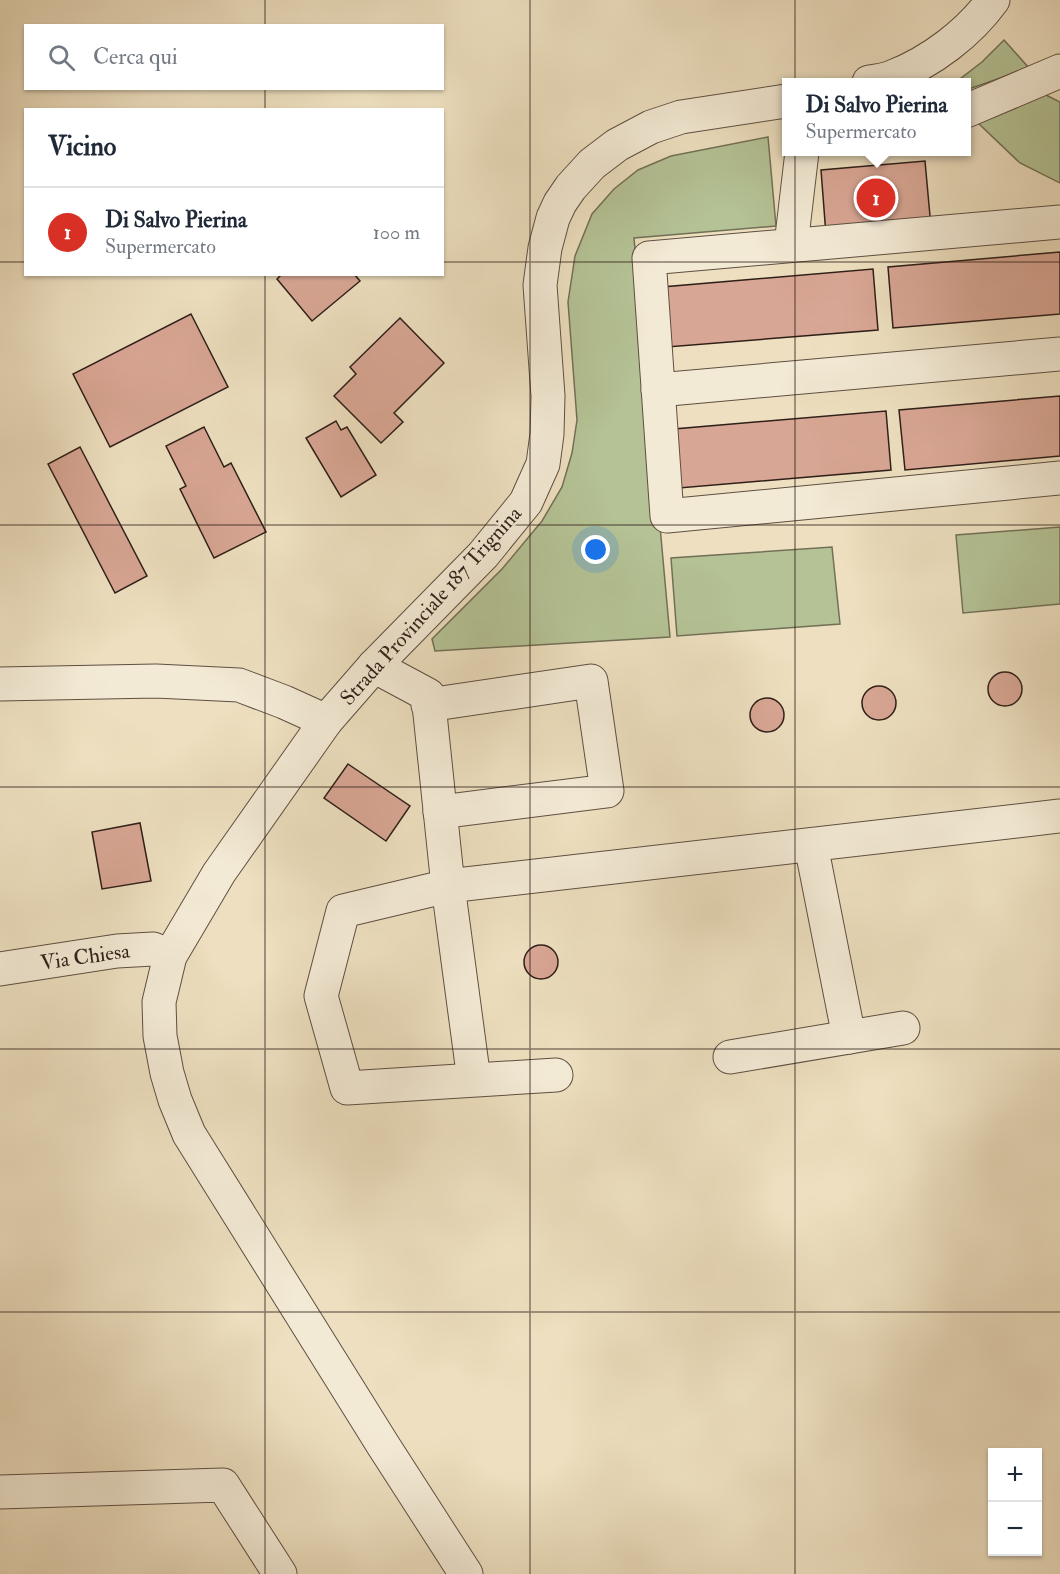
<!DOCTYPE html>
<html lang="it">
<meta charset="utf-8">
<style>
body{margin:0;font-family:"IM FELL Double Pica",serif;background:#f6f6f7;color:#1f2937}
.controls{position:absolute;right:18px;bottom:18px;display:grid;overflow:hidden;border-radius:0px;box-shadow:0 2px 4px #0004}
.controls button{width:54px;height:54px;display:grid;place-items:center;padding:0;border:0;border-bottom:2px solid #e0e1e3;background:#fff;color:#1f2937;font:30px sans-serif}
.you{position:absolute;left:596px;top:550px;width:21px;height:21px;margin:-15px;border:4px solid #fff;border-radius:50%;background:#1a73e8;box-shadow:0 0 0 9px #1a73e833}
.badge{display:grid;place-items:center;width:39px;height:39px;border-radius:50%;background:#d93025;color:#fff;font-size:20px;font-weight:700}
.pin{position:absolute;translate:-50% -50%;border:3px solid #fff;box-shadow:0 2px 6px #0006}
.popup{position:absolute;left:782px;top:78px;width:189px;height:78px;box-sizing:border-box;display:grid;place-content:center;border-radius:0px;background:#fff;filter:drop-shadow(0 2px 4px #0005);font-size:20px;white-space:nowrap;color:#747a83}
.popup b{font-size:22px;color:#1f2937}
.popup::after{content:'';position:absolute;left:50%;top:100%;margin-left:-12px;border:12px solid transparent;border-top-color:#fff}
.list{margin:0;padding:0;list-style:none}
h2{display:flex;justify-content:space-between;align-items:center;height:78px;margin:0;padding:0 24px;font-size:26px}
h2 small{font-size:20px;font-weight:400;color:#747a83}
.list li{display:grid;grid-template-columns:39px 1fr auto;gap:18px;align-items:center;box-sizing:border-box;height:90px;padding:0 24px;border-top:2px solid #e0e1e3}
.list b{display:block;font-size:22px;white-space:nowrap}
.list p{margin:0;font-size:20px;white-space:nowrap;color:#747a83}
.list em{font-size:20px;font-style:normal;color:#747a83}
.icon{flex:none;width:33px;height:33px;fill:none;stroke:currentColor;stroke-width:2;stroke-linecap:round;stroke-linejoin:round}
.map{position:relative;flex:none;width:1060px;height:1574px;overflow:hidden}
.search{position:absolute;background:#fff;box-shadow:0 2px 4px #0004;left:24px;top:24px;width:420px;height:66px;display:flex;align-items:center;gap:15px;box-sizing:border-box;padding:0 21px;border-radius:0px;color:#747a83;font-size:22px}
.panel{position:absolute;background:#fff;box-shadow:0 2px 4px #0004;left:24px;top:108px;width:420px;height:168px;border-radius:0px}
.map>svg:first-child{display:block}
.green{fill:#b4c295;stroke:#727057;stroke-width:1.5}
.building{fill:#d8a694;stroke:#2f1f19;stroke-width:1.5}
.lines{fill:none;stroke-linecap:round;stroke-linejoin:round}
.minor-casing{stroke:#5e4f42;stroke-width:35}
.minor{stroke:#f3ead5;stroke-width:33}
.grid{fill:none;stroke:#2f1f19;stroke-width:1.5;stroke-opacity:0.55}
.labels{text-anchor:middle;dominant-baseline:central;stroke-width:4.5;stroke-linejoin:round;paint-order:stroke}
.street-label{font-size:21px;fill:#2f1f19;stroke:#f3ead5}
</style>
<div class="map">
<svg width="1060" height="1574" viewBox="0 0 1060 1574">
<rect width="100%" height="100%" fill="#eddfbf"/>
<filter id="stains"><feTurbulence type="fractalNoise" baseFrequency=".00333" numOctaves="4"/><feColorMatrix values="0 0 0 0 .2 0 0 0 0 .09 0 0 0 0 .02 0 0 0 .5 -.17"/></filter>
<radialGradient id="worn" r=".72"><stop offset=".6" stop-color="#630" stop-opacity="0"/><stop offset="1" stop-color="#630" stop-opacity=".3"/></radialGradient>
<g class="green">
<polygon points="1004,40 1029,68 966,90 966,82 956,82 982,62"/>
<polygon points="1044,94 1060,102 1060,183 1020,163 977,122"/>
<polygon points="768,137 776,226 634,238 670,637 435,651 432,639 502,569 542,521 562,487 572,453 577,420 568,302 575,256 592,214 614,189 638,170 671,156"/>
<polygon points="1060,527 1060,604 963,613 956,535"/>
<polygon points="832,547 840,624 677,636 671,558"/>
</g>
<g class="building">
<polygon points="925,161 931,227 826,235 821,170"/>
<polygon points="1060,252 1060,314 893,328 888,267"/>
<polygon points="873,269 878,330 667,347 662,287"/>
<polygon points="282,274 354,274 360,281 312,321 277,279"/>
<polygon points="191,314 228,387 110,447 73,374"/>
<polygon points="400,318 444,363 394,413 403,422 381,443 334,396 356,374 350,367"/>
<polygon points="1060,396 1060,456 905,470 899,410"/>
<polygon points="886,411 891,470 679,488 674,429"/>
<polygon points="336,421 341,430 347,427 376,475 341,497 306,438"/>
<polygon points="204,427 224,467 231,463 266,532 214,558 180,489 186,486 166,446"/>
<polygon points="80,447 147,576 115,593 48,464"/>
<circle cx="1005" cy="689" r="17"/>
<circle cx="879" cy="703" r="17"/>
<circle cx="767" cy="715" r="17"/>
<polygon points="348,764 410,806 386,841 324,798"/>
<polygon points="140,823 151,881 102,889 92,832"/>
<circle cx="541" cy="962" r="17"/>
</g>
<g class="lines">
<g class="minor-casing">
<g id="minor">
<path d="M 869,82 C 877,81 885,80 892,77 C 931,62 969,33 993,0"/>
<polyline points="966,111 1060,71"/>
<polyline points="1060,222 649,258 667,516 1060,478"/>
<polyline points="791,245 802,152"/>
<polyline points="658,390 1060,354"/>
<polyline points="374,666 428,695 448,886 1060,816"/>
<polyline points="0,684 156,681 239,685 284,702 326,721"/>
<polyline points="428,705 591,681 607,791 440,812"/>
<polyline points="811,845 849,1037"/>
<polyline points="0,969 117,951 153,949 170,956"/>
<polyline points="730,1057 903,1028"/>
<polyline points="474,1080 448,886 343,911 321,996 347,1088 556,1075"/>
<polyline points="0,1492 223,1485 280,1574"/>
<polyline points="466,1574 383,1445 189,1134 175,1100 167,1073 160,1036 159,1002 170,956 219,873 326,721 374,666 483,555 526,502 543,464 547,434 548,396 540,285 545,248 553,218 560,203 571,187 592,164 617,145 651,127 681,117 786,101"/>
</g>
</g>
<use href="#minor" class="minor"/>
</g>
<path class="grid" d="M 265,0 L 265,26M 530,0 L 530,1574M 795,0 L 795,1574M 265,88 L 265,110M 0,262 L 26,262M 442,262 L 1060,262M 265,274 L 265,1574M 0,525 L 1060,525M 0,787 L 1060,787M 0,1049 L 1060,1049M 0,1312 L 1060,1312"/>
<g class="labels">
<g class="street-label">
<text transform="translate(431 606) rotate(-48)">Strada Provinciale 187 Trignina</text>
<text transform="translate(85 957) rotate(-8)">Via Chiesa</text>
</g>
</g>
<rect width="100%" height="100%" filter="url(#stains)"/>
<rect width="100%" height="100%" fill="url(#worn)"/>
</svg>
<div class="controls">
<button>+</button>
<button>−</button>
</div>
<div class="you"></div>
<div class="pin badge" style="left:876px;top:198px">1</div>
<div class="popup"><b>Di Salvo Pierina</b>Supermercato</div>
<div class="search"><svg class="icon" aria-label="search" viewBox="0 0 24 24"><circle cx="10" cy="10" r="6"/><path d="M15 15l6 6"/></svg>Cerca qui</div>
<section class="panel">
<h2>Vicino<small></small></h2>
<ul class="list">
<li><span class="badge">1</span><div><b>Di Salvo Pierina</b><p>Supermercato</p></div><em>100 m</em></li>
</ul>
</section>
</div>
